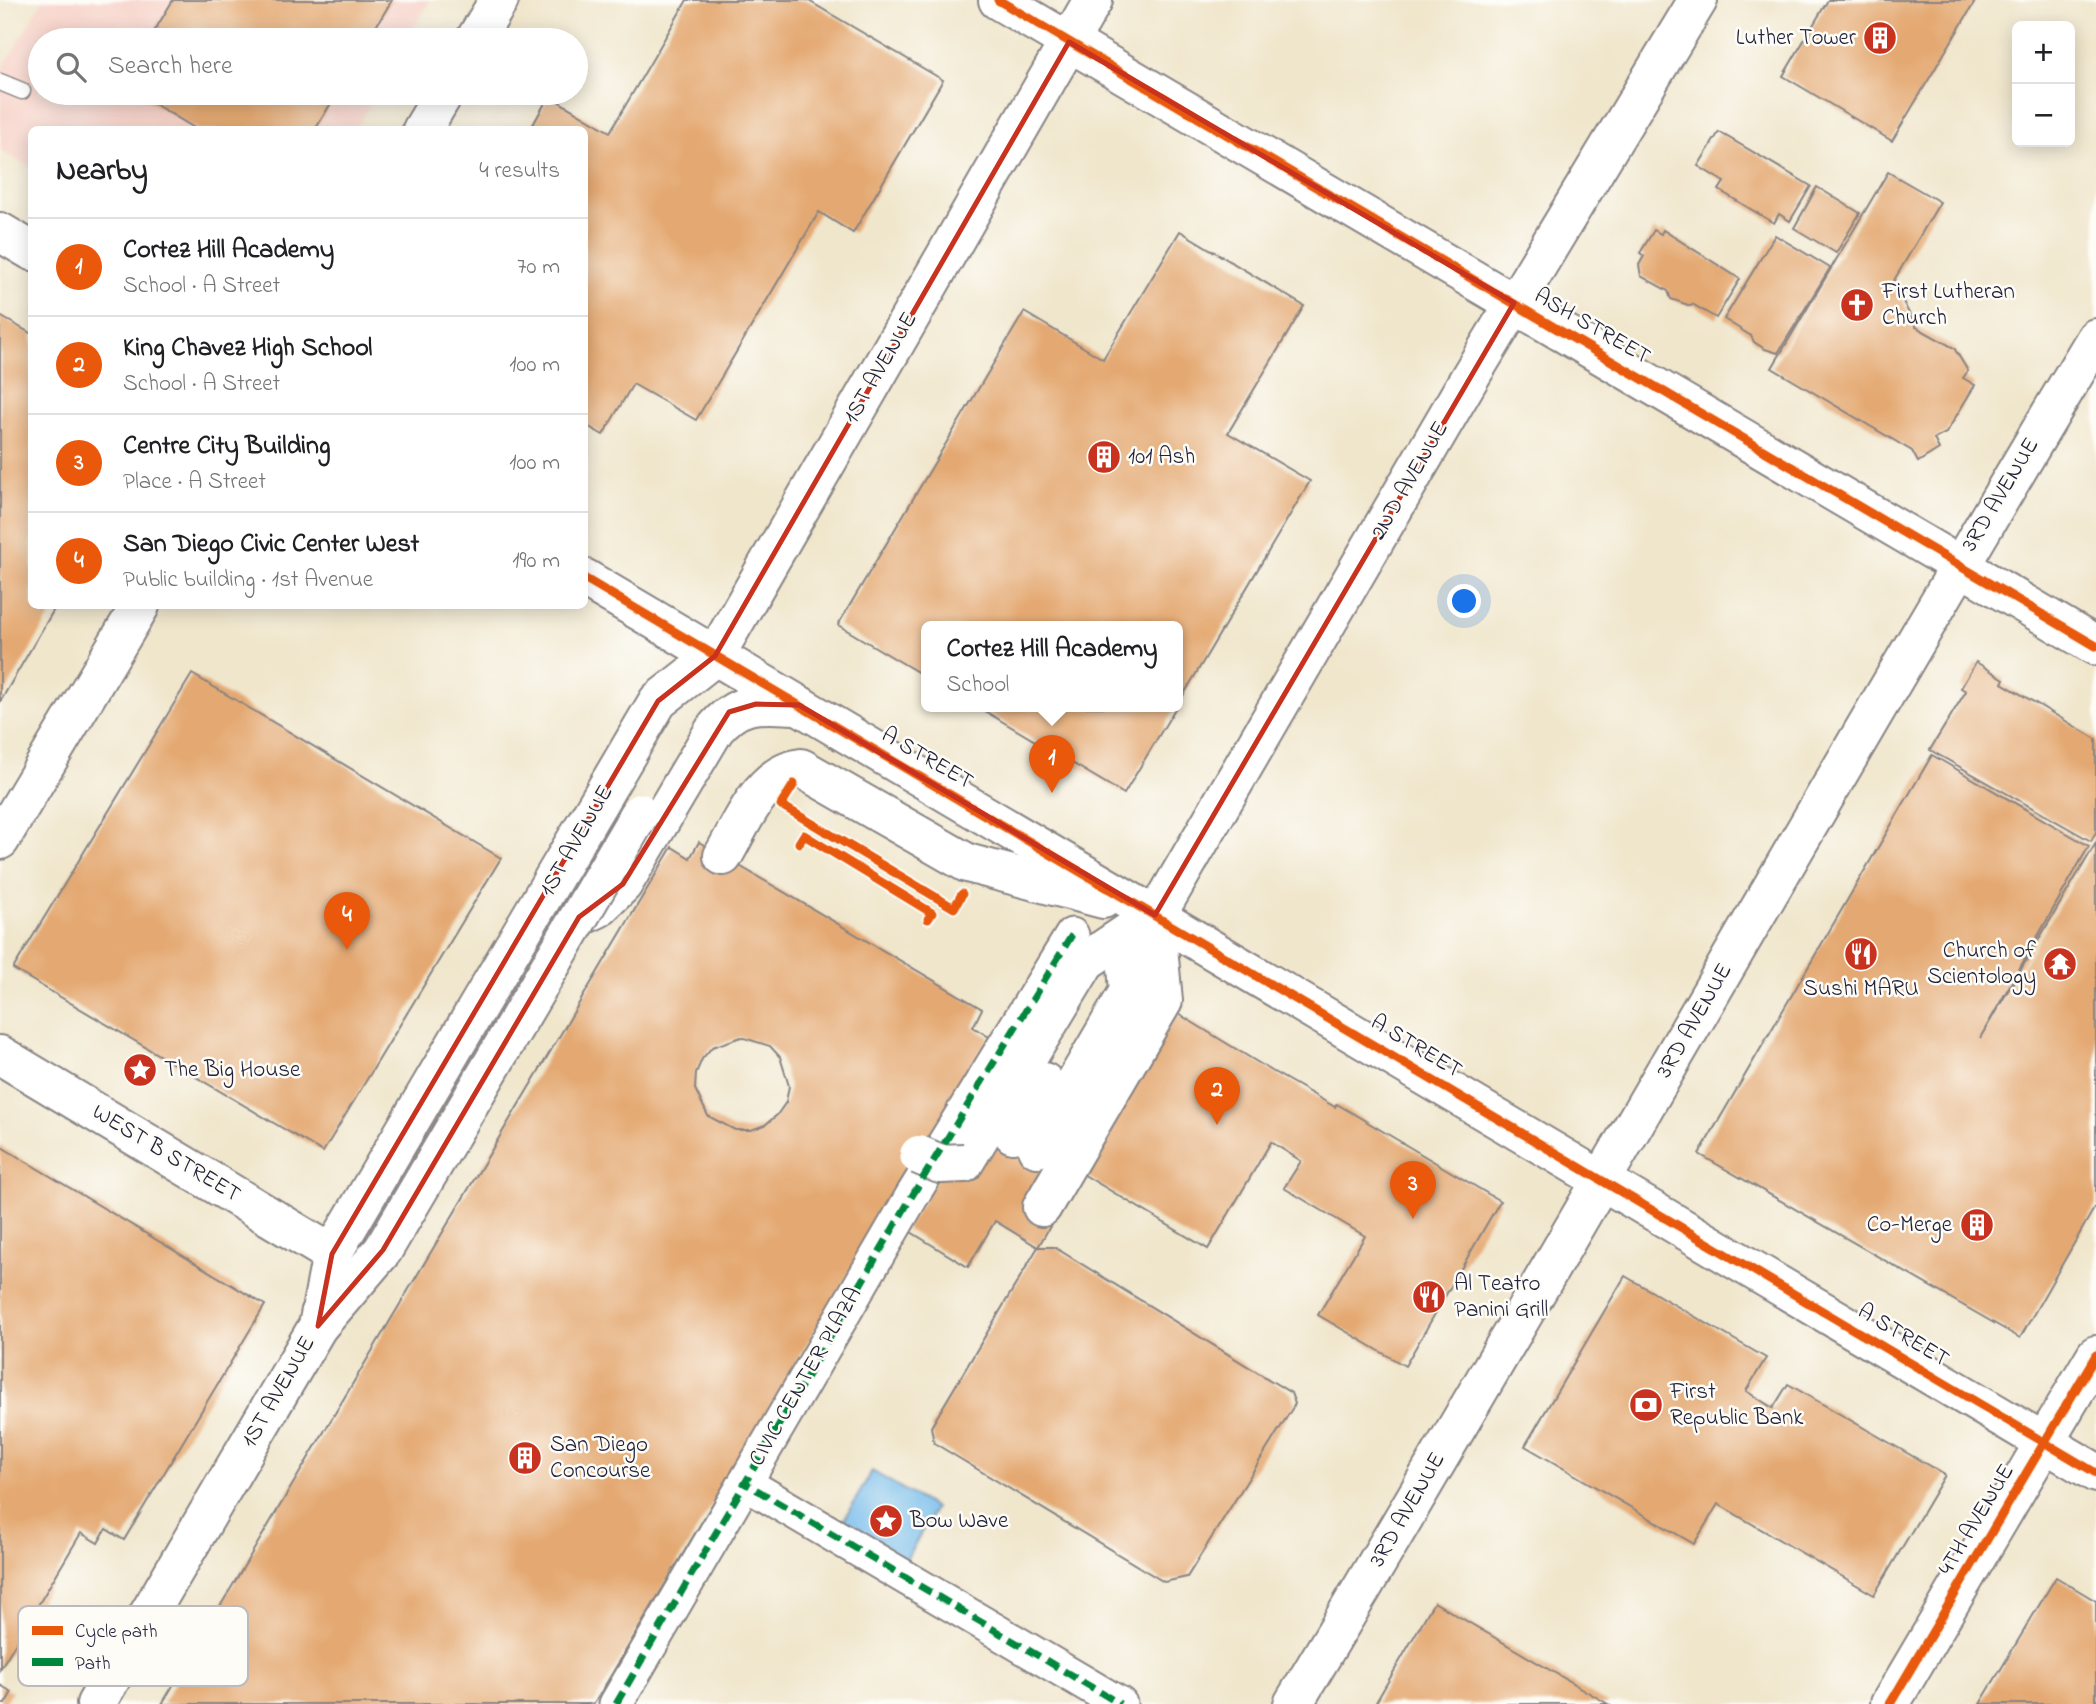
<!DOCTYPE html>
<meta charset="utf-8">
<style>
body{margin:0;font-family:"Indie Flower",sans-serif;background:#f2f2f2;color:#202124}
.controls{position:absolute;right:21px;top:21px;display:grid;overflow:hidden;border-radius:10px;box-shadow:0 4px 18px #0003}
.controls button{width:63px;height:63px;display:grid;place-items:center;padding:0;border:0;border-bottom:2px solid #e0e0e0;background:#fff;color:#202124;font:35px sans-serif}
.you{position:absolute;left:1465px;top:602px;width:24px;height:24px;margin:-18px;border:5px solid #fff;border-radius:50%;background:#1a73e8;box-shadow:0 0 0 10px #1a73e833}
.badge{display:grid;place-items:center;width:46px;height:46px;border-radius:50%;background:#ea580c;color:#fff;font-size:23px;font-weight:700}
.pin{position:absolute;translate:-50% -58px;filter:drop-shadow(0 2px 4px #0008)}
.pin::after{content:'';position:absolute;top:37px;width:24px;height:21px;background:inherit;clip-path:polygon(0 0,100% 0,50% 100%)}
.popup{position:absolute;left:921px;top:621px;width:262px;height:91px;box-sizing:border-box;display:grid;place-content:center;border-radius:10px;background:#fff;filter:drop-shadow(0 2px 5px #0005);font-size:23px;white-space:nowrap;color:#757577}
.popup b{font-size:26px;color:#202124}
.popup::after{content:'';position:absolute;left:50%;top:100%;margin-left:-14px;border:14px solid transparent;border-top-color:#fff}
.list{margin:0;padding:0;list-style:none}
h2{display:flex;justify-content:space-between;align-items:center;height:91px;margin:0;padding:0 28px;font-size:30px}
h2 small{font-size:23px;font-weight:400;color:#757577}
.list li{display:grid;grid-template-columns:46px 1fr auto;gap:21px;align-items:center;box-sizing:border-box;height:98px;padding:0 28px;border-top:2px solid #e0e0e0}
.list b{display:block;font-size:26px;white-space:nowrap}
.list p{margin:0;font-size:23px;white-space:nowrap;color:#757577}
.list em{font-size:23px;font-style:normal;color:#757577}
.icon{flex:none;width:38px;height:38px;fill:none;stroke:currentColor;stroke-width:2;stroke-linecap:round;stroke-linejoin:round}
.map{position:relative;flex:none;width:2096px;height:1704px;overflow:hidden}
.search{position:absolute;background:#fff;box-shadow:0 4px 18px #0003;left:28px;top:28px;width:560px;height:77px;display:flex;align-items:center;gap:18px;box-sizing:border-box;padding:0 24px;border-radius:38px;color:#757577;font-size:26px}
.panel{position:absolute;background:#fff;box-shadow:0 4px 18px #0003;left:28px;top:126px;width:560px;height:483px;border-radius:10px}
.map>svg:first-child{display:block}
.built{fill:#f7d1c8}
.water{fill:#74bbeb;stroke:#4b6e93;stroke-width:2}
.building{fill:#e4a972;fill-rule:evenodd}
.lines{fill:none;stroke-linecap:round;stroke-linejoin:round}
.lane-casing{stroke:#898484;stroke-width:19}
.street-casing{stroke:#898484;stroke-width:37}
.secondary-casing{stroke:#898484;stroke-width:42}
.lane{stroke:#fff;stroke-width:16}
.street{stroke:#fff;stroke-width:33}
.secondary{stroke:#fff;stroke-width:38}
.secondary-bridge-casing{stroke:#898484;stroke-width:42;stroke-linecap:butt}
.secondary-bridge{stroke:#fff;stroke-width:38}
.quiet{stroke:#00873e;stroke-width:7;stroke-dasharray:14 7;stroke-linecap:butt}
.cycleway-casing{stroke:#fdfcf7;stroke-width:13}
.cycleway{stroke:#e8590c;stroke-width:9}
.marked{fill:none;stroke:#c8321e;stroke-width:5;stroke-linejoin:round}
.labels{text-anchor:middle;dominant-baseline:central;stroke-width:5;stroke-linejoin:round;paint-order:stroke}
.poi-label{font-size:23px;fill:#22223b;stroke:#fdfcf7;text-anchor:start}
.street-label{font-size:23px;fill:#22223b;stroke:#fdfcf7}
.key{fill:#fdfcf7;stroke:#bbbbbf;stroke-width:2}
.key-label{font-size:19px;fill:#22223b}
</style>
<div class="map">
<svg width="2096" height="1704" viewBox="0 0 2096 1704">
<rect width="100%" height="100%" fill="#fdfcf7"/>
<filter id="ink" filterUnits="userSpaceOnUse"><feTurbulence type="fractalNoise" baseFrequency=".0143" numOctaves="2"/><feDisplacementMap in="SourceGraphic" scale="14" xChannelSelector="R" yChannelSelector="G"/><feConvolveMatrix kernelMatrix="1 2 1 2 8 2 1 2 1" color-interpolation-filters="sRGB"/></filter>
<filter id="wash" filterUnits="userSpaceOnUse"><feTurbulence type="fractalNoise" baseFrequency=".00686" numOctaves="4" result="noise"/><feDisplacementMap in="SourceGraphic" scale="28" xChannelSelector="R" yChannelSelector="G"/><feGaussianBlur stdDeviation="1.57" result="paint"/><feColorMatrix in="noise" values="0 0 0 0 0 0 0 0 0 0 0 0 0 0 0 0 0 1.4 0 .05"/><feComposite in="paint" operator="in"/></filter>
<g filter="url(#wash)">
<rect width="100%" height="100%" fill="#f0e6cc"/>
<polygon class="built" points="43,0 430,0 407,40 40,40 40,93 377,93 356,129 32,130 31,168 0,150 0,73"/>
<polygon class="water" points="872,1471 935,1508 899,1572 836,1534"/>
<g id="blocks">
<g class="building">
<polygon points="173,0 392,0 368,40 149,40"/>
<polygon points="687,0 807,0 943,80 853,233 819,212 696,420 633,384 603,435 584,424 584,130 530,130 549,96 610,132"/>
<polygon points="1828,0 1976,0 1892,141 1783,76"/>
<polygon points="136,93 337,93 315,130 198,130"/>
<polygon points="1719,132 1811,186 1790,221 1779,214 1774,223 1719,190 1724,182 1698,166"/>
<polygon points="1888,172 1940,202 1893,282 1916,327 1954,348 1968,371 1963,378 1975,385 1946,433 1934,439 1939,449 1918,462 1912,451 1772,368"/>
<polygon points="1817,187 1860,213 1836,253 1794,228"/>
<polygon points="1654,230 1661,234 1663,230 1740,279 1716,318 1692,304 1691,306 1671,299 1668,291 1641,276 1639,265 1644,256 1640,253"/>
<polygon points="1180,231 1304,306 1228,433 1310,481 1178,704 1178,627 926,627 926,677 838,625 1024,312 1103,359"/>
<polygon points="1775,235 1830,268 1778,353 1765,349 1754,342 1751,336 1724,319"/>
<polygon points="0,316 32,334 32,606 56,606 0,702"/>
<polygon points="1976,662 2004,679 2002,683 2096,739 2096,832 2091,841 1930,750 1966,691 1961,688"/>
<polygon points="192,674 501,858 323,1152 13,969"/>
<polygon points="978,707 1176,707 1124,794"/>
<polygon points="1932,755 2089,846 1980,1038 2096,843 2096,1205 2020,1338 1699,1154"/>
<path d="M 699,842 L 982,1009 L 973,1027 L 989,1037 L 594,1704 L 162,1704 L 672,847 L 690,858 ZM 741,1037 L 770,1046 L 780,1057 L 789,1086 L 786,1102 L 777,1115 L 765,1125 L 751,1130 L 735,1130 L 708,1116 L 695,1089 L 696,1073 L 702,1059 L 712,1047 Z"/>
<polygon points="1177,1013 1272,1071 1335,1107 1337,1104 1500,1201 1405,1366 1318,1315 1365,1236 1284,1188 1301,1161 1271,1142 1208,1249 1081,1173"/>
<polygon points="976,1112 1081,1173 1038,1247 995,1221 968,1267 906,1229"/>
<polygon points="0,1146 265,1305 124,1540 106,1529 98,1543 81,1533 0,1669"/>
<polygon points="1038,1247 1054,1247 1291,1393 1295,1404 1187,1577 1164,1582 934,1443 931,1427"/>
<polygon points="1625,1276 1766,1358 1746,1391 1773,1408 1788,1384 1945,1475 1874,1595 1718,1504 1694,1544 1525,1446"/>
<polygon points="2056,1577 2096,1601 2096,1704 1980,1704"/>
<polygon points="1434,1602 1603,1701 1608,1704 1375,1704"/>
<polygon points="0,1685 12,1692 5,1704 0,1704"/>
</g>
</g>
</g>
<g filter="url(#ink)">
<use href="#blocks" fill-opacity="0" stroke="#898484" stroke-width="2"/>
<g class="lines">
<g class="lane-casing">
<polyline id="lane" points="0,82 22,91"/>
</g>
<g class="street-casing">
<g id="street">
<polyline points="1072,935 912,1196 745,1483 1120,1704"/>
<polyline points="616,1704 745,1483"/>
</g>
</g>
<g class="secondary-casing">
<g id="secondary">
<polyline points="998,0 2096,646"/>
<polyline points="475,40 499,0"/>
<polyline points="422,130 444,93"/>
<polyline points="0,232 32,251"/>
<polyline points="584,578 2096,1473"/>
<polyline points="0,840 140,606"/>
<path d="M 723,856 C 742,824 760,773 801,768 L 967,863 L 1103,899"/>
<path d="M 577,918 L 598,908 L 623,884 L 715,729 C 741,698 762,704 799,705"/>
<polyline points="1127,966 1470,377 1698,0"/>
<polyline points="0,1055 332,1254"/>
<polyline points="1013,1134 1044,1082"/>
<polyline points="1037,1148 1129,991 1127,966"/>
<polyline points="964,1163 1086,961 1150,918"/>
<polyline points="1042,1207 1163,1001 1155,915"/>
<polyline points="319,1325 383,1250 555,958"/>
<polyline points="96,1704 318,1326 332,1254 658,701 715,656 1093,0"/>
<path d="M 1293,1704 C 1565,1251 1824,790 2096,338"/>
<polyline points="1890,1704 2096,1355"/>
</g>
</g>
<use href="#lane" class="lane"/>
<use href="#street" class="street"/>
<use href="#secondary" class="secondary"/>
<g class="secondary-bridge-casing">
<g id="secondary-bridge">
<polyline points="555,958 640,813"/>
<polyline points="919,1155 940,1164 964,1163"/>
</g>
</g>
<use href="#secondary-bridge" class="secondary-bridge"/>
<g class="quiet">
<polyline points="1072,935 912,1196 745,1483 1120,1704"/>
<polyline points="616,1704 745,1483"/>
</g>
<g class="cycleway-casing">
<g id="cycleway">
<polyline points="998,0 2096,646"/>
<polyline points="584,578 2096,1473"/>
<polyline points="794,784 781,805 954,908 962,894"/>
<polyline points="799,843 804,835 932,913 928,919"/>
<polyline points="1890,1704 2096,1355"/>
</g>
</g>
<use href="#cycleway" class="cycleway"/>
</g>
</g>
<path class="marked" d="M 1069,42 L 1514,303 L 1155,915 L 799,705 L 756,704 L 729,712 L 623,884 L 579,917 L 383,1250 L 318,1326 L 332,1254 L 658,701 L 715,656 Z"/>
<defs>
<g id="building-disc" transform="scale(1.75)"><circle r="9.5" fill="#c8321e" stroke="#fdfcf7"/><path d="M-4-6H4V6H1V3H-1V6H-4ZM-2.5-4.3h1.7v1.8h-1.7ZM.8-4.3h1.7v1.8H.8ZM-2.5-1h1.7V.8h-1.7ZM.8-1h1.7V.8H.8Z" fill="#fff"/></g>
<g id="church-disc" transform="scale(1.75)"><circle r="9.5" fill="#c8321e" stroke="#fdfcf7"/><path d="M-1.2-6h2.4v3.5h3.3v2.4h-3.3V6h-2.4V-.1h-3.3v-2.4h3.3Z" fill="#fff"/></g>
<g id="restaurant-disc" transform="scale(1.75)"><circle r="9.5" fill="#c8321e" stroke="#fdfcf7"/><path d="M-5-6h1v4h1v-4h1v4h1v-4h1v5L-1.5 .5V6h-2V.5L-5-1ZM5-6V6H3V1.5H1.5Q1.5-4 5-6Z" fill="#fff"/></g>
<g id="temple-disc" transform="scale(1.75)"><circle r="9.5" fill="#c8321e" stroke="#fdfcf7"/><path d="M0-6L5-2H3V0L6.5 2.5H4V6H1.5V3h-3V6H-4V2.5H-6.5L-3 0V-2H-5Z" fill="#fff"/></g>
<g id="sight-disc" transform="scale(1.75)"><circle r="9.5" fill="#c8321e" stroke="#fdfcf7"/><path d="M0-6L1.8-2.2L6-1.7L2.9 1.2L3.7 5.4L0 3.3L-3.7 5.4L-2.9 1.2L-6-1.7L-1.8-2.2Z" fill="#fff"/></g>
<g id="bank-disc" transform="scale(1.75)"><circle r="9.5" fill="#c8321e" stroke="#fdfcf7"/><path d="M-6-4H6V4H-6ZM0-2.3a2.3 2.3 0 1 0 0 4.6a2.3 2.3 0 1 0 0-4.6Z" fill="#fff"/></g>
</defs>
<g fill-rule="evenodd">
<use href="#building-disc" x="1880" y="38"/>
<use href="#church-disc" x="1857" y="305"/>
<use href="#building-disc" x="1104" y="457"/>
<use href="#restaurant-disc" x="1861" y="954"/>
<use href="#temple-disc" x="2060" y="964"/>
<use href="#sight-disc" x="140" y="1070"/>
<use href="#building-disc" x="1977" y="1225"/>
<use href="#restaurant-disc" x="1429" y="1297"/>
<use href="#bank-disc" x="1646" y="1405"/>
<use href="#building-disc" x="525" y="1458"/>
<use href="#sight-disc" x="886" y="1521"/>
</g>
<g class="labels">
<g class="poi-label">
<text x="1856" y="38" text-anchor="end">Luther Tower</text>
<text x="1882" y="292">First Lutheran<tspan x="1882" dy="26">Church</tspan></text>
<text x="1128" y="457">101 Ash</text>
<text x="2036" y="951" text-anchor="end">Church of<tspan x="2036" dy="26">Scientology</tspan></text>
<text x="1861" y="989" text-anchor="middle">Sushi MARU</text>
<text x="164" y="1070">The Big House</text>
<text x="1952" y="1225" text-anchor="end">Co-Merge</text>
<text x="1454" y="1284">Al Teatro<tspan x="1454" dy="26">Panini Grill</tspan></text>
<text x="1670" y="1392">First<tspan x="1670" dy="26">Republic Bank</tspan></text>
<text x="550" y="1445">San Diego<tspan x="550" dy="26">Concourse</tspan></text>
<text x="910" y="1521">Bow Wave</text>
</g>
<g class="street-label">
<text transform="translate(1592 327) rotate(30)">ASH STREET</text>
<text transform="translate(881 368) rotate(-60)">1ST AVENUE</text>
<text transform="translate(1410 481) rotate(-60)">2ND AVENUE</text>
<text transform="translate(2001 495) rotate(-59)">3RD AVENUE</text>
<text transform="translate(927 759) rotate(30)">A STREET</text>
<text transform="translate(577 841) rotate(-60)">1ST AVENUE</text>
<text transform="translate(1695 1021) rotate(-60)">3RD AVENUE</text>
<text transform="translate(1416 1047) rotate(31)">A STREET</text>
<text transform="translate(166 1154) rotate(31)">WEST B STREET</text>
<text transform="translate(1903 1336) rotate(31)">A STREET</text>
<text transform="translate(806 1377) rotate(-60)">CIVIC CENTER PLAZA</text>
<text transform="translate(279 1392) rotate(-60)">1ST AVENUE</text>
<text transform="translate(1408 1510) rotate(-60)">3RD AVENUE</text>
<text transform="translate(1977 1520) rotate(-59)">4TH AVENUE</text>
</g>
</g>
<rect x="18" y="1606" width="230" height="80" rx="10" class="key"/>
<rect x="32" y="1626" width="31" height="9" fill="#e8590c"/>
<rect x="32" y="1658" width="31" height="8" fill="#00873e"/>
<g class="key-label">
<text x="75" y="1637">Cycle path</text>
<text x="75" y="1669">Path</text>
</g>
</svg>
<div class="controls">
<button>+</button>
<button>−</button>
</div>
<div class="you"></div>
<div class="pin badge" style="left:1052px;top:793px">1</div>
<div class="popup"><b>Cortez Hill Academy</b>School</div>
<div class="pin badge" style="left:1217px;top:1125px">2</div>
<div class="pin badge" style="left:1413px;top:1219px">3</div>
<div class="pin badge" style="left:347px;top:950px">4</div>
<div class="search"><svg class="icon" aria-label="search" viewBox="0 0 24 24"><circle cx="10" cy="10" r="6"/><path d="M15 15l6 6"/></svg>Search here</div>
<section class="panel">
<h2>Nearby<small>4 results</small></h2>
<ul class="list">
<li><span class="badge">1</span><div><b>Cortez Hill Academy</b><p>School · A Street</p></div><em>70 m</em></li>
<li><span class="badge">2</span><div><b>King Chavez High School</b><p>School · A Street</p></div><em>100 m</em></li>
<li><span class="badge">3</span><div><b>Centre City Building</b><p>Place · A Street</p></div><em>100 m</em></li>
<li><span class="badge">4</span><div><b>San Diego Civic Center West</b><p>Public building · 1st Avenue</p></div><em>190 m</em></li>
</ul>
</section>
</div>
